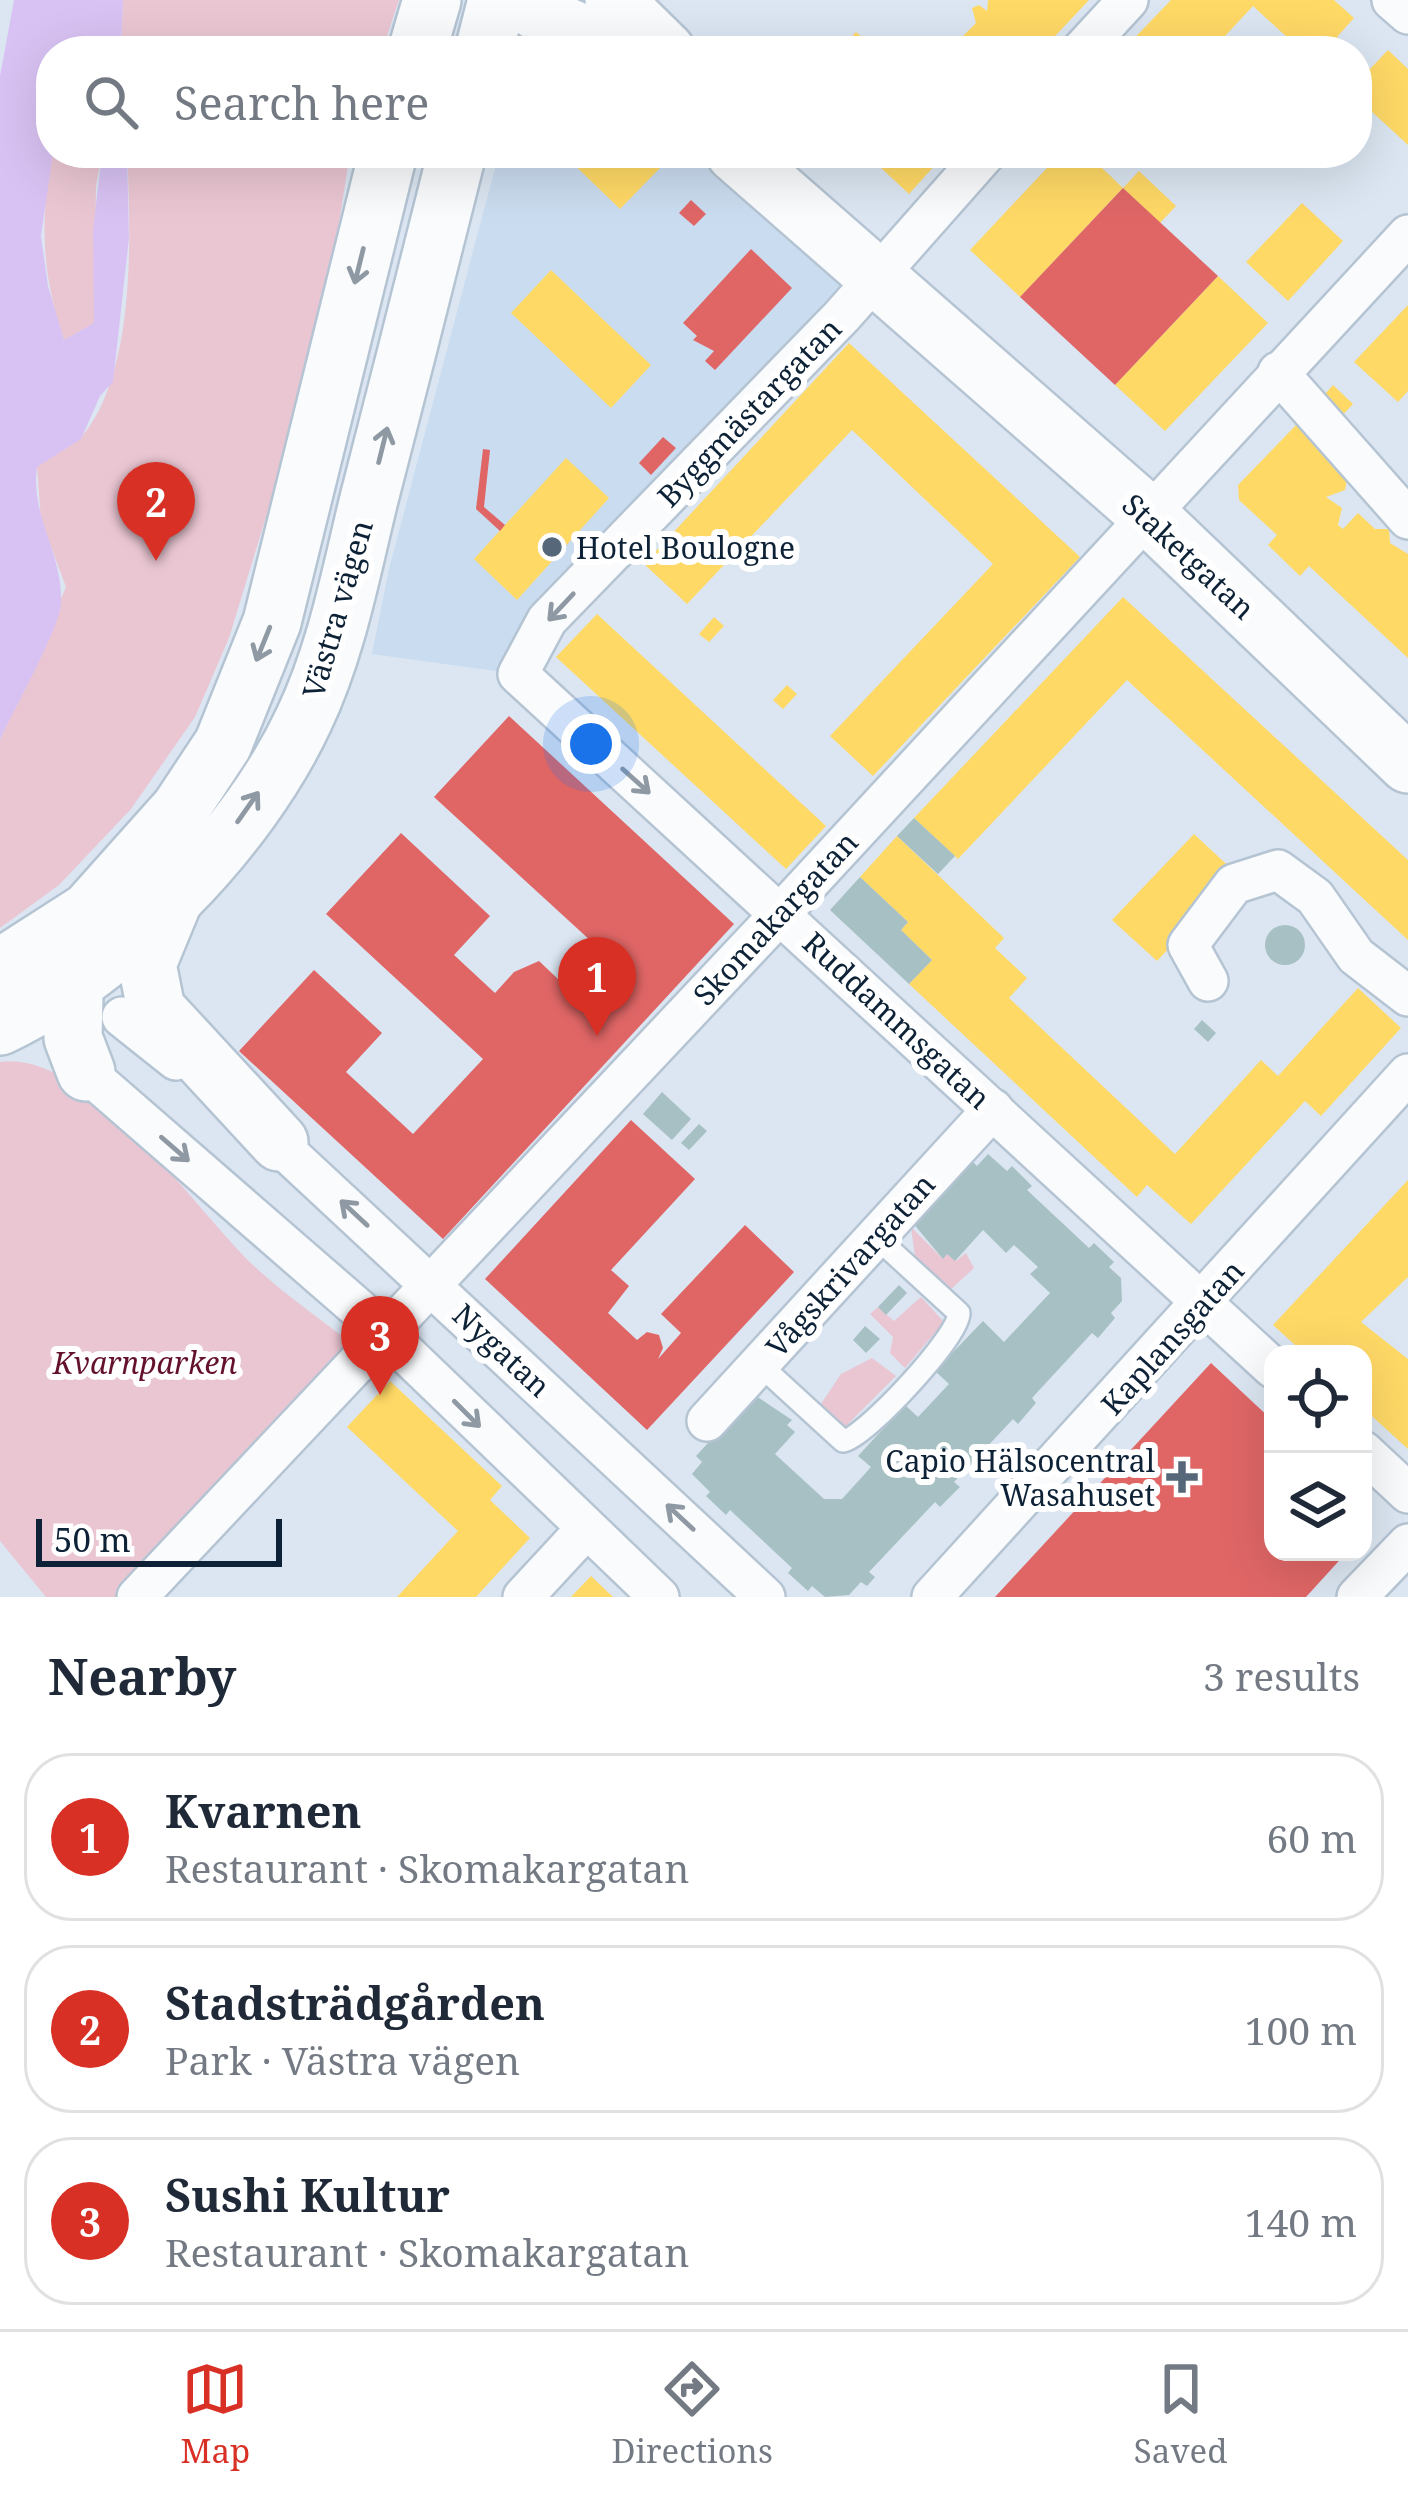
<!DOCTYPE html>
<meta charset="utf-8">
<style>
body{margin:0;font-family:"Noto Serif",serif;background:#f6f6f7;color:#1f2937}
.controls{position:absolute;right:36px;bottom:36px;display:grid;overflow:hidden;border-radius:24px;box-shadow:0 12px 48px #0002}
.controls button{width:108px;height:108px;display:grid;place-items:center;padding:0;border:0;border-bottom:3px solid #e0e1e3;background:#fff;color:#1f2937;font:60px sans-serif}
.scale{position:absolute;left:36px;bottom:30px;width:246px;box-sizing:border-box;padding-left:12px;border:6px solid #0d2236;border-top:0;font-size:33px;line-height:42px;white-space:nowrap;color:#0d2236;-webkit-text-stroke:9px #fff;paint-order:stroke}
.you{position:absolute;left:591px;top:744px;width:42px;height:42px;margin:-30px;border:9px solid #fff;border-radius:50%;background:#1a73e8;box-shadow:0 0 0 18px #1a73e833}
.badge{display:grid;place-items:center;width:78px;height:78px;border-radius:50%;background:#d93025;color:#fff;font-size:39px;font-weight:700}
.pin{position:absolute;translate:-50% -99px;filter:drop-shadow(0 3px 6px #0008)}
.pin::after{content:'';position:absolute;top:63px;width:42px;height:36px;background:inherit;clip-path:polygon(0 0,100% 0,50% 100%)}
.list{margin:0;padding:0;list-style:none}
h2{display:flex;justify-content:space-between;align-items:center;height:156px;margin:0;padding:0 48px;font-size:51px}
h2 small{font-size:39px;font-weight:400;color:#747a83}
.list li{display:grid;grid-template-columns:78px 1fr auto;gap:36px;align-items:center;box-sizing:border-box;height:168px;margin:0 24px 24px;padding:0 24px;border:3px solid #e0e1e3;border-radius:48px}
.list b{display:block;font-size:45px;white-space:nowrap}
.list p{margin:0;font-size:39px;white-space:nowrap;color:#747a83}
.list em{font-size:39px;font-style:normal;color:#747a83}
.icon{flex:none;width:66px;height:66px;fill:none;stroke:currentColor;stroke-width:2;stroke-linecap:round;stroke-linejoin:round}
.map{position:relative;flex:none;width:1408px;height:1597px;overflow:hidden}
.search{position:absolute;background:#fff;box-shadow:0 12px 48px #0002;left:36px;right:36px;top:36px;height:132px;display:flex;align-items:center;gap:30px;box-sizing:border-box;padding:0 42px;border-radius:48px;color:#747a83;font-size:45px}
.sheet{height:732px;background:#fff}
nav{display:flex;justify-content:space-around;align-items:center;box-sizing:border-box;height:168px;border-top:3px solid #e0e1e3;background:#fff;font-size:33px;color:#747a83}
nav a{display:grid;justify-items:center;gap:6px}
nav .on{color:#d93025}
.map>svg:first-child{display:block}
.built{fill:#cadcef}
.green{fill:#eac6d2}
.water{fill:#d8c2f3}
.homes{fill:#ffd966}
.shops{fill:#e06666}
.building{fill:#a7c0c3}
.lines{fill:none;stroke-linecap:round;stroke-linejoin:round}
.lane-casing{stroke:#b5c4d3;stroke-width:26}
.street-casing{stroke:#b5c4d3;stroke-width:44}
.secondary-casing{stroke:#b5c4d3;stroke-width:62}
.lane{stroke:#fafbfd;stroke-width:21}
.street{stroke:#fafbfd;stroke-width:39}
.secondary{stroke:#fafbfd;stroke-width:57}
.oneway{stroke:#8f99a3}
.poi-dot{fill:#556778;stroke:#fff;stroke-width:4.5}
.labels{text-anchor:middle;dominant-baseline:central;stroke-width:12;stroke-linejoin:round;paint-order:stroke}
.street-label{font-size:30px;fill:#0d2236;stroke:#fff}
.poi-label{font-size:30px;fill:#0d2236;stroke:#fff;text-anchor:start}
.park-label{font-size:30px;font-style:italic;fill:#64122b;stroke:#fff}
</style>
<div class="map">
<svg width="1408" height="1597" viewBox="0 0 1408 1597">
<rect width="100%" height="100%" fill="#dbe6f2"/>
<polygon class="built" points="499,153 705,153 863,296 518,674 372,654 389,569"/>
<g class="green">
<polygon points="123,0 399,0 382,51 121,51"/>
<path d="M 53,153 L 102,153 L 96,186 L 94,324 L 64,340 C 42,276 39,219 53,153 Z"/>
<path d="M 127,153 L 350,153 L 331,274 L 284,458 L 229,638 L 195,717 L 131,809 L 59,885 L 0,928 L 0,740 L 66,587 L 41,520 L 37,467 C 50,454 71,449 83,435 C 136,371 131,233 127,153 Z"/>
<path d="M 0,1062 C 88,1049 196,1211 254,1266 C 285,1295 322,1320 356,1347 L 123,1597 L 46,1597 L 0,1541 Z"/>
<polygon points="911,1227 942,1258 947,1254 956,1261 966,1253 974,1268 948,1292 916,1265"/>
<polygon points="921,1297 944,1322 905,1368 890,1353 893,1337 870,1314 878,1307 894,1321"/>
<polygon points="872,1358 896,1376 843,1429 817,1410 841,1374"/>
</g>
<path class="water" d="M 14,0 L 123,0 L 121,51 L 51,51 L 53,153 L 41,236 L 48,286 L 64,340 L 94,323 L 93,230 L 102,153 L 127,153 L 129,238 L 113,382 L 100,396 L 81,439 L 37,467 C 30,516 63,553 61,603 C 60,628 13,711 0,740 L 0,76 Z"/>
<g class="homes">
<polygon points="988,0 1089,0 1041,51 975,51 961,38 976,23 972,8 979,5 987,11"/>
<polygon points="1171,0 1334,0 1354,18 1337,37 1351,51 1302,51 1253,6 1211,51 1122,51"/>
<polygon points="856,32 877,51 838,51"/>
<polygon points="1388,50 1408,69 1408,145 1357,98 1357,56 1370,69"/>
<polygon points="562,153 649,153 662,166 620,209"/>
<polygon points="865,153 946,153 909,194"/>
<polygon points="1061,153 1114,153 1101,167 1123,188 1020,297 970,250"/>
<polygon points="1139,171 1176,206 1160,223 1123,188"/>
<polygon points="1302,203 1343,241 1288,301 1246,262"/>
<polygon points="551,270 651,365 611,408 511,313"/>
<polygon points="1218,276 1268,323 1165,431 1115,385"/>
<polygon points="1408,305 1408,391 1398,402 1354,362"/>
<polygon points="849,343 1080,557 873,776 830,736 993,564 852,430 687,604 644,564"/>
<polygon points="1333,385 1353,404 1336,422 1317,403"/>
<polygon points="1299,422 1347,480 1345,490 1326,497 1342,508 1338,525 1343,529 1358,513 1375,529 1389,529 1390,543 1408,554 1408,658 1309,566 1300,576 1268,545 1277,535 1239,500 1238,485"/>
<polygon points="566,458 609,498 517,600 474,559"/>
<polygon points="1123,597 1408,860 1408,940 1127,680 958,859 914,818"/>
<polygon points="597,614 826,826 786,869 556,657"/>
<polygon points="714,617 724,626 709,642 699,634"/>
<polygon points="787,685 797,694 783,709 773,700"/>
<polygon points="1194,834 1238,875 1157,961 1112,920"/>
<polygon points="897,836 1004,938 995,948 1027,978 1009,998 1175,1154 1261,1060 1278,1076 1358,988 1401,1028 1321,1116 1305,1101 1191,1224 1147,1185 1137,1197 909,984 932,960 901,930 908,922 860,877"/>
<polygon points="1408,1180 1408,1277 1361,1322 1408,1359 1408,1449 1363,1408 1363,1354 1305,1354 1273,1325"/>
<polygon points="390,1381 502,1486 490,1500 530,1538 476,1597 397,1597 458,1531 347,1427"/>
<polygon points="591,1576 613,1597 571,1597"/>
</g>
<g class="shops">
<polygon points="1123,188 1218,276 1115,385 1020,297"/>
<polygon points="691,200 706,214 694,226 679,213"/>
<polygon points="751,249 792,288 715,370 705,361 714,351 693,340 697,336 683,323"/>
<polygon points="663,437 676,448 651,475 639,463"/>
<polygon points="483,449 490,450 484,507 505,525 500,531 476,509"/>
<polygon points="509,716 734,924 443,1239 239,1051 314,970 382,1033 346,1072 413,1134 483,1059 326,914 401,833 490,916 454,955 495,993 514,972 539,961 558,979 592,942 434,797"/>
<polygon points="631,1120 695,1179 611,1270 629,1286 608,1313 637,1340 647,1332 659,1335 663,1348 658,1359 681,1333 661,1314 745,1225 794,1272 647,1430 485,1279"/>
<polygon points="1211,1363 1273,1421 1273,1552 1347,1552 1306,1597 995,1597"/>
</g>
<g class="building">
<polygon points="914,818 955,856 938,874 897,836"/>
<polygon points="860,877 908,922 901,930 932,960 909,984 830,910"/>
<circle cx="1285" cy="945" r="20"/>
<polygon points="1202,1020 1216,1033 1208,1042 1194,1029"/>
<polygon points="662,1092 691,1119 672,1140 643,1114"/>
<polygon points="699,1124 707,1131 689,1150 681,1143"/>
<polygon points="988,1154 1007,1171 1012,1166 1032,1186 1027,1190 1089,1248 1094,1243 1114,1262 1109,1267 1121,1278 1122,1301 1111,1313 1115,1318 1098,1338 1092,1333 1032,1398 1036,1403 1018,1424 1013,1419 954,1482 960,1487 940,1507 935,1502 869,1572 875,1577 867,1586 861,1582 849,1595 825,1597 812,1586 808,1591 788,1573 792,1568 730,1510 726,1515 706,1496 710,1492 692,1474 702,1462 696,1456 753,1394 792,1420 787,1425 795,1432 775,1454 824,1499 842,1499 871,1467 858,1456 905,1405 918,1417 949,1384 935,1371 983,1321 1004,1342 1050,1293 1030,1274 1038,1267 1014,1245 1006,1253 983,1230 955,1261 947,1254 943,1259 912,1222 971,1160 977,1166"/>
<polygon points="899,1285 907,1293 886,1315 878,1307"/>
<polygon points="865,1326 880,1339 866,1353 853,1340"/>
</g>
<g class="lines">
<g class="lane-casing">
<path id="lane" d="M 759,1364 L 843,1441 C 865,1438 960,1335 959,1313 L 875,1236"/>
</g>
<g class="street-casing">
<g id="street">
<polyline points="1392,0 1408,14"/>
<polyline points="1081,51 1128,0"/>
<polyline points="986,153 842,316 547,620 518,674 1273,1368"/>
<polyline points="1278,372 1408,519"/>
<polyline points="1208,981 1188,945 1234,884 1278,870 1315,897 1356,956 1408,996"/>
<polyline points="122,1017 176,1060"/>
<polyline points="86,1072 369,1318 659,1597"/>
<polyline points="260,1127 765,1597"/>
<polyline points="707,1421 993,1109"/>
<polyline points="1363,1451 1408,1493"/>
<polyline points="137,1597 781,913 1408,235"/>
<polyline points="523,1597 585,1530"/>
<polyline points="932,1597 1408,1074"/>
<polyline points="1357,1597 1408,1544"/>
</g>
</g>
<g class="secondary-casing">
<g id="secondary">
<path d="M 522,0 C 549,25 584,29 614,51"/>
<polyline points="614,0 666,51"/>
<polyline points="417,51 432,0"/>
<polyline points="484,51 497,0"/>
<polyline points="735,153 1146,513 1408,764"/>
<polyline points="171,906 147,964 156,1009 279,1142"/>
<polyline points="75,954 73,1038 86,1072"/>
<polyline points="0,968 89,911 180,809 223,744 272,622 388,153"/>
<path d="M 0,1026 C 122,968 247,841 304,719 C 337,650 351,572 369,499 C 399,384 428,268 457,153"/>
</g>
</g>
<use href="#lane" class="lane"/>
<use href="#street" class="street"/>
<use href="#secondary" class="secondary"/>
</g>
<defs><path id="oneway-shaft" d="M-6 0H5M1.5-3L5.5 0L1.5 3" fill="none" stroke-width="1.6" stroke-linecap="round" stroke-linejoin="round" transform="scale(3)"/></defs>
<g class="oneway">
<use href="#oneway-shaft" transform="translate(359 266) rotate(104)"/>
<use href="#oneway-shaft" transform="translate(383 445) rotate(-76)"/>
<use href="#oneway-shaft" transform="translate(561 607) rotate(133)"/>
<use href="#oneway-shaft" transform="translate(263 644) rotate(112)"/>
<use href="#oneway-shaft" transform="translate(636 781) rotate(42)"/>
<use href="#oneway-shaft" transform="translate(248 807) rotate(-55)"/>
<use href="#oneway-shaft" transform="translate(175 1149) rotate(41)"/>
<use href="#oneway-shaft" transform="translate(354 1213) rotate(-137)"/>
<use href="#oneway-shaft" transform="translate(467 1414) rotate(45)"/>
<use href="#oneway-shaft" transform="translate(680 1517) rotate(-137)"/>
</g>
<g class="poi-dot">
<circle cx="552" cy="547" r="12"/>
<path d="M1176 1459h12v12h12v12h-12v12h-12v-12h-12v-12h12z"/>
</g>
<g class="labels">
<g class="street-label">
<text transform="translate(749 412) rotate(-46)">Byggmästargatan</text>
<text transform="translate(1189 556) rotate(43)">Staketgatan</text>
<text transform="translate(337 609) rotate(-74)">Västra vägen</text>
<text transform="translate(775 918) rotate(-47)">Skomakargatan</text>
<text transform="translate(897 1020) rotate(43)">Ruddammsgatan</text>
<text transform="translate(850 1265) rotate(-48)">Vågskrivargatan</text>
<text transform="translate(1172 1337) rotate(-48)">Kaplansgatan</text>
<text transform="translate(502 1350) rotate(43)">Nygatan</text>
</g>
<g class="poi-label">
<text x="576" y="547">Hotel Boulogne</text>
<text x="1155" y="1460" text-anchor="end">Capio Hälsocentral<tspan x="1155" dy="34">Wasahuset</tspan></text>
</g>
<g class="park-label">
<text x="145" y="1362">Kvarnparken</text>
</g>
</g>
</svg>
<div class="controls">
<button><svg class="icon" aria-label="locate" viewBox="0 0 24 24"><circle cx="12" cy="12" r="6"/><path d="M12 2v4M12 18v4M2 12h4M18 12h4"/></svg></button>
<button><svg class="icon" aria-label="layers" viewBox="0 0 24 24"><path d="M12 4l9 5-9 5-9-5zM3 14l9 5 9-5"/></svg></button>
</div>
<div class="scale">50 m</div>
<div class="you"></div>
<div class="pin badge" style="left:597px;top:1036px">1</div>
<div class="pin badge" style="left:156px;top:561px">2</div>
<div class="pin badge" style="left:380px;top:1395px">3</div>
<div class="search"><svg class="icon" aria-label="search" viewBox="0 0 24 24"><circle cx="10" cy="10" r="6"/><path d="M15 15l6 6"/></svg>Search here</div>
</div>
<section class="sheet">
<h2>Nearby<small>3 results</small></h2>
<ul class="list">
<li><span class="badge">1</span><div><b>Kvarnen</b><p>Restaurant · Skomakargatan</p></div><em>60 m</em></li>
<li><span class="badge">2</span><div><b>Stadsträdgården</b><p>Park · Västra vägen</p></div><em>100 m</em></li>
<li><span class="badge">3</span><div><b>Sushi Kultur</b><p>Restaurant · Skomakargatan</p></div><em>140 m</em></li>
</ul>
</section>
<nav>
<a class="on"><svg class="icon" aria-label="map" viewBox="0 0 24 24"><path d="M3 6l6-2 6 2 6-2v14l-6 2-6-2-6 2zM9 4v14M15 6v14"/></svg>Map</a>
<a><svg class="icon" aria-label="directions" viewBox="0 0 24 24"><path d="M12 3l9 9-9 9-9-9zM9 14v-3h6M13 9l2 2-2 2"/></svg>Directions</a>
<a><svg class="icon" aria-label="saved" viewBox="0 0 24 24"><path d="M7 4h10v16l-5-4-5 4z"/></svg>Saved</a>
</nav>
